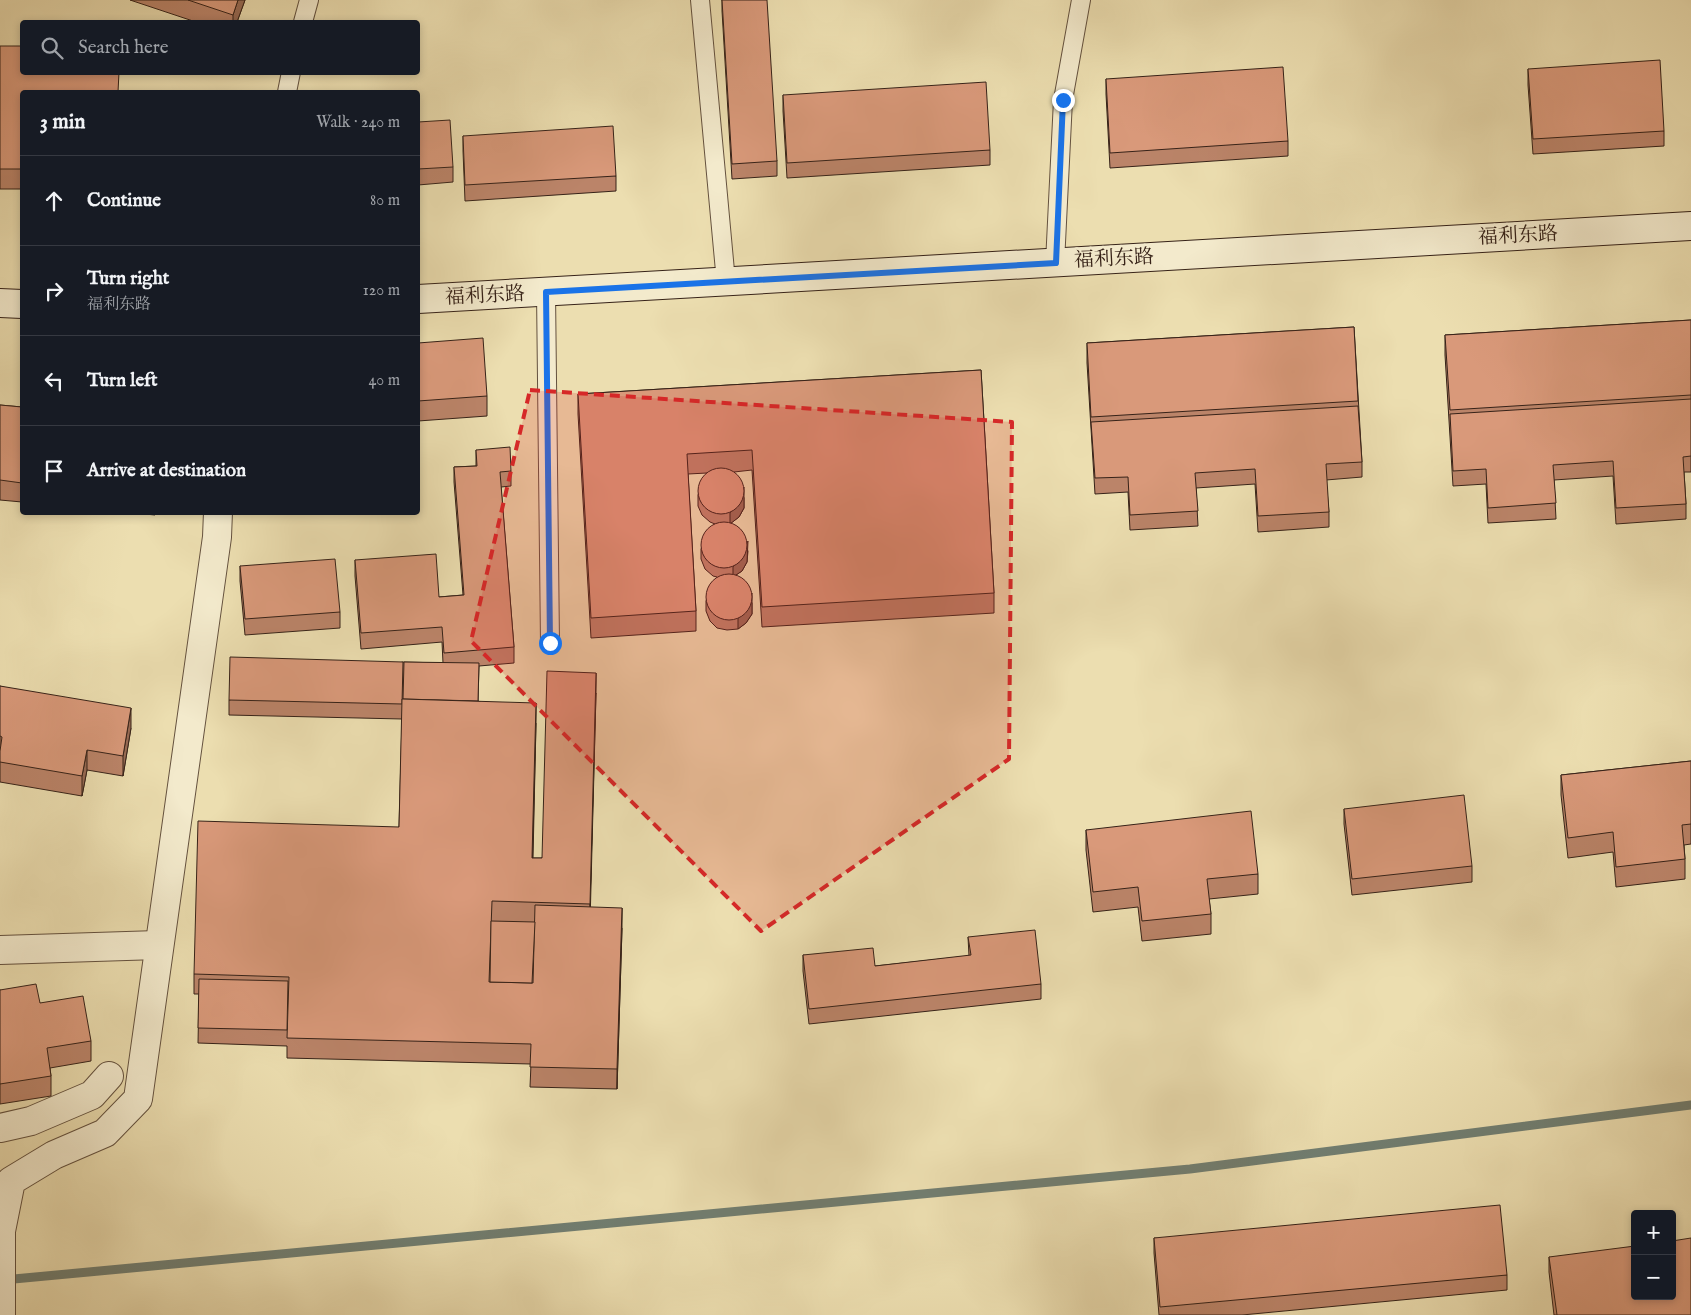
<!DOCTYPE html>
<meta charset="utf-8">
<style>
body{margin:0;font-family:"IM FELL English","Noto Serif SC",serif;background:#20242c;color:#f1f3f6}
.controls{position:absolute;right:15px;bottom:15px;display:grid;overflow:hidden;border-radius:5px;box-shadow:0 2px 8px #0003}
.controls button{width:45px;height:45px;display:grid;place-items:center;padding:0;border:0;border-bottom:1px solid #363941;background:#171b24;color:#f1f3f6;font:25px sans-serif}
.stop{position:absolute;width:15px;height:15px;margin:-11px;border:4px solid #1a73e8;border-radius:50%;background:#fff}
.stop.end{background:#1a73e8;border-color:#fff;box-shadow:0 1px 5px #0008}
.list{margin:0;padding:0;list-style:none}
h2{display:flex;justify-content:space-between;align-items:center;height:65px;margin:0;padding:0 20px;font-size:21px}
h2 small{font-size:16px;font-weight:400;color:#9ea1a6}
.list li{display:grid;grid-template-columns:32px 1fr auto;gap:15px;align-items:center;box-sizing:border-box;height:90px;padding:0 20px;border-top:1px solid #363941}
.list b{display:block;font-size:19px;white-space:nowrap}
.list p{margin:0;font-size:16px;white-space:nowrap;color:#9ea1a6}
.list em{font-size:16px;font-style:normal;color:#9ea1a6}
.icon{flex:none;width:28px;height:28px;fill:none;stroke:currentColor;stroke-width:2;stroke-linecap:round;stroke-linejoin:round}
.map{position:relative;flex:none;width:1691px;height:1315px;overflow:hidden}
.search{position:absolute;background:#171b24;box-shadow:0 2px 8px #0003;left:20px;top:20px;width:400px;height:55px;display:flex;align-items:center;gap:12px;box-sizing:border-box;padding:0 18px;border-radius:5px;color:#9ea1a6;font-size:19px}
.panel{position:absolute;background:#171b24;box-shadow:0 2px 8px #0003;left:20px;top:90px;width:400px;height:425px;border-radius:5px}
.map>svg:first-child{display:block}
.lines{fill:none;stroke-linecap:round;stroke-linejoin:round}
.stream{stroke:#717e71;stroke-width:9}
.lane-casing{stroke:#64513e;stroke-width:20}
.street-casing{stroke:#64513e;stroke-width:30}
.secondary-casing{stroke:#362218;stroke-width:30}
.lane{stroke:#f3eacc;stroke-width:18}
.street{stroke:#f3eacc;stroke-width:28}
.secondary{stroke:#f3eacc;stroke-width:28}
.wall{fill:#bb8469;stroke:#362218}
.shaded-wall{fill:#986b55;stroke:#362218}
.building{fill:#d9997a;stroke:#362218}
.route{stroke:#1a73e8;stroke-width:6}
.marked{fill:#d62828;fill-opacity:0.2;stroke:#d62828;stroke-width:4;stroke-dasharray:10 6;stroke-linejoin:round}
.labels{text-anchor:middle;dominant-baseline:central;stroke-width:5;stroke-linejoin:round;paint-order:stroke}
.street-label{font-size:20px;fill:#362218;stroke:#f3eacc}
</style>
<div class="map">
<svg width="1691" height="1315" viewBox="0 0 1691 1315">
<rect width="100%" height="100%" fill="#ecdeb0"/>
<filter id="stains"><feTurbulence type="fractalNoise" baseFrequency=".004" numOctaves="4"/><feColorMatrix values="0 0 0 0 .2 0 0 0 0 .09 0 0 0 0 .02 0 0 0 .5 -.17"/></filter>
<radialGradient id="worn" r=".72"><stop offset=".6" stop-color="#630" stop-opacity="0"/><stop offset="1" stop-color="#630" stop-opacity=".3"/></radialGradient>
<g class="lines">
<polyline class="stream" points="3,1280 1190,1169 1691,1105"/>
<g class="lane-casing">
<g id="lane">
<polyline points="700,0 726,282"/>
<polyline points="303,22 309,0"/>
<polyline points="287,92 291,72"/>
<polyline points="1055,263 1063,100 1081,0"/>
<polyline points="546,292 550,643"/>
</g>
</g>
<g class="street-casing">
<g id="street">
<polyline points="0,950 158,945"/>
<polyline points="0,1128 31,1121 92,1095 109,1076"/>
<polyline points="1,1315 1,1231 11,1181 54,1155 105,1133 138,1099 217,537 218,512"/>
</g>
</g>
<g class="secondary-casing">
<g id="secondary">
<polyline points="418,299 1691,226"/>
<polyline points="0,303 22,304"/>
</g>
</g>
<use href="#lane" class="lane"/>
<use href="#street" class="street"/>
<use href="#secondary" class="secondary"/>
</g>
<g class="wall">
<polygon points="130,0 245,0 237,22 196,22"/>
<polygon points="722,0 777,161 777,176 732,179 722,11"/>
<polygon points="0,46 22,92 22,189 0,189"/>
<polygon points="1528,69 1664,131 1664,146 1533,154 1528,85"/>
<polygon points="1106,79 1288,141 1288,156 1110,168 1106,94"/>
<polygon points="783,95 990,150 990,165 787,178 783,111"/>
<polygon points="418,122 453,167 453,182 418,185"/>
<polygon points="463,136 616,176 616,191 465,201 463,151"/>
<polygon points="1691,320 1691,472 1684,472 1686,504 1686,519 1616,524 1613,476 1554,480 1556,519 1488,523 1486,484 1453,486 1445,355 1445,335"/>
<polygon points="1354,327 1362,462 1362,477 1326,480 1329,512 1329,527 1258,532 1255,484 1196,488 1198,526 1130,530 1128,492 1095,494 1087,363 1087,343"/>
<polygon points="418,343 487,396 487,416 418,421"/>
<polygon points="981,370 994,593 994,613 762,627 752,470 734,472 744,498 744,508 739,517 731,523 748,551 747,562 742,571 736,575 752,603 752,614 746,623 738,629 727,630 717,628 710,621 706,611 706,601 717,577 713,576 705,569 701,559 701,549 715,524 710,522 702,515 698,506 698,495 707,473 688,474 696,611 696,631 591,638 578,414 578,394"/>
<polygon points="0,405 22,407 22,502 0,500"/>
<polygon points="476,450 511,471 511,486 501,487 514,647 514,663 479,666 478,701 536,723 533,858 542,858 596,693 590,907 622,928 617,1089 530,1087 531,1064 287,1058 287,1046 198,1043 199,994 194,994 194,974 399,827 402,719 229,715 229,700 403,662 443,663 442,642 361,649 355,576 355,560 439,597 463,595 454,482 454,467 476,466"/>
<polygon points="125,512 155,512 155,515"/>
<polygon points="240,566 340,612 340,628 245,635 240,581"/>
<polygon points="0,686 131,728 123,776 87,770 82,796 0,782"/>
<polygon points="1691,761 1691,844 1684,845 1685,859 1685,879 1616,887 1613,852 1568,858 1561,795 1561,775"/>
<polygon points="1344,809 1472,866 1472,882 1352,895 1344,824"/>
<polygon points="1086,830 1258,874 1258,894 1209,899 1211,914 1211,934 1142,941 1138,907 1093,912 1086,850"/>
<polygon points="968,937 1041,984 1041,999 809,1024 803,971 803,955 875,966 969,956"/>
<polygon points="0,990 40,1003 91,1041 91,1061 50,1068 51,1076 51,1096 0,1104"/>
<polygon points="1154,1238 1507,1275 1507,1290 1242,1315 1159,1315 1154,1253"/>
<polygon points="1549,1257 1691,1315 1554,1315 1549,1272"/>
</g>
<g class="shaded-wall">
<polygon points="238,0 245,0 237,22 233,22 233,15"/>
<polygon points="744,487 744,508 739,517 730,524 730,513"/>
<polygon points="748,541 747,562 742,571 733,577 733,567"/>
<polygon points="752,593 752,614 746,623 738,629 738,618"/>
<polygon points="596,673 596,693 590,924 590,904"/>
<polygon points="536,703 536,723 532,878 532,858"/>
<polygon points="131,708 131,728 123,776 123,756"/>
<polygon points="87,750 87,770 82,796 82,776"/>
<polygon points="622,908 622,928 617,1089 617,1069"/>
</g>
<g class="building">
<polygon points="188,0 238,0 233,15"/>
<polygon points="722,0 767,0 777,161 732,164"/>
<polygon points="0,46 22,46 22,72 119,72 118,92 22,92 22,169 0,169"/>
<polygon points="1660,60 1664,131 1533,139 1528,69"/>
<polygon points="1283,67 1288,141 1110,153 1106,79"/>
<polygon points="986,82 990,150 787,163 783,95"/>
<polygon points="450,120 453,167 418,169 418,122"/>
<polygon points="613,126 616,176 465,185 463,136"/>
<polygon points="1691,320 1691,395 1450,410 1445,335"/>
<polygon points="1354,327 1358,401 1091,417 1087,343"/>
<polygon points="483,338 487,396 418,401 418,343"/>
<polygon points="981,370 994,593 762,607 752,450 687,454 696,611 591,618 578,394"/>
<polygon points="1691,399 1691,456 1683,457 1686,504 1616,508 1613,461 1553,465 1556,503 1488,508 1486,469 1453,471 1450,414"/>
<polygon points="0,405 22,407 22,483 0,480"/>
<polygon points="1358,406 1362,462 1326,464 1329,512 1258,516 1255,469 1195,473 1198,511 1130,515 1128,477 1095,478 1091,422"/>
<polygon points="510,447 511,471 500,472 514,647 444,653 442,627 361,633 355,560 436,554 439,597 464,595 454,467 477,466 476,450"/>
<circle cx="721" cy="491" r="23"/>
<circle cx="724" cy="545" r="23"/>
<polygon points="335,559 340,612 245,619 240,566"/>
<circle cx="729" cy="597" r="23"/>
<polygon points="230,657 403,662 402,704 229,700"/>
<polygon points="404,662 479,663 478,701 403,699"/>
<polygon points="547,671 596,673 590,904 492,901 489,982 533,983 535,905 622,908 617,1069 530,1067 531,1044 287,1038 289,977 194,974 198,821 399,827 402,699 536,703 532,858 542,858"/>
<polygon points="0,686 131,708 123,756 87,750 82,776 0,762 0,751 2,737 0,736"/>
<polygon points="1691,761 1691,824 1682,825 1685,859 1616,867 1613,832 1568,838 1561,775"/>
<polygon points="1464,795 1472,866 1352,879 1344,809"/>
<polygon points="1251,811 1258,874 1207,879 1211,914 1142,921 1138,887 1093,892 1086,830"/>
<polygon points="491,921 535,922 532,983 490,982"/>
<polygon points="1035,930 1041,984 809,1009 803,955 873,948 875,966 971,955 968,937"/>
<polygon points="199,979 288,981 287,1030 198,1028"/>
<polygon points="36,984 40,1003 83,996 91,1041 47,1048 51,1076 0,1084 0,990"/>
<polygon points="1500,1205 1507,1275 1160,1307 1154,1238"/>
<polygon points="1691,1238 1691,1315 1557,1315 1549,1257 1635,1246 1635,1296 1672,1296 1672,1241"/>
</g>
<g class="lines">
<polyline class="route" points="550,643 546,292 1056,263 1063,100"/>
</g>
<path class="marked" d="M 530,390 L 1012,422 L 1009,759 L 761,931 L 471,641 Z"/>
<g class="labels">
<g class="street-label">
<text transform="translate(1518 236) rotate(-3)">福利东路</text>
<text transform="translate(1114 259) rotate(-3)">福利东路</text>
<text transform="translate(485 296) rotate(-3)">福利东路</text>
</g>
</g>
<rect width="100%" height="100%" filter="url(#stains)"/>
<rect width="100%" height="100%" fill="url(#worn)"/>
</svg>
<div class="controls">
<button>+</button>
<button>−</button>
</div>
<div class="stop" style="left:550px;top:643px"></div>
<div class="stop end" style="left:1063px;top:100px"></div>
<div class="search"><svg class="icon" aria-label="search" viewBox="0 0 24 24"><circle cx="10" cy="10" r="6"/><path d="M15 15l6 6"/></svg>Search here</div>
<section class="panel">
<h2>3 min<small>Walk · 240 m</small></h2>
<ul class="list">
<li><svg class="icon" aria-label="ahead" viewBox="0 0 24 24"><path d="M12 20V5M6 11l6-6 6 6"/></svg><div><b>Continue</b></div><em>80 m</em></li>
<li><svg class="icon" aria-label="right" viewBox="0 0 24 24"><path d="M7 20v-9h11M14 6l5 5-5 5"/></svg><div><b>Turn right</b><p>福利东路</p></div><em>120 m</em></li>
<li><svg class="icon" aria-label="left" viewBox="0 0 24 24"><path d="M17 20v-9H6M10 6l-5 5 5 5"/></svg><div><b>Turn left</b></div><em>40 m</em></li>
<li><svg class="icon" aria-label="arrive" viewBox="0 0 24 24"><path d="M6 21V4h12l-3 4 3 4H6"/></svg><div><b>Arrive at destination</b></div></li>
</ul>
</section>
</div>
